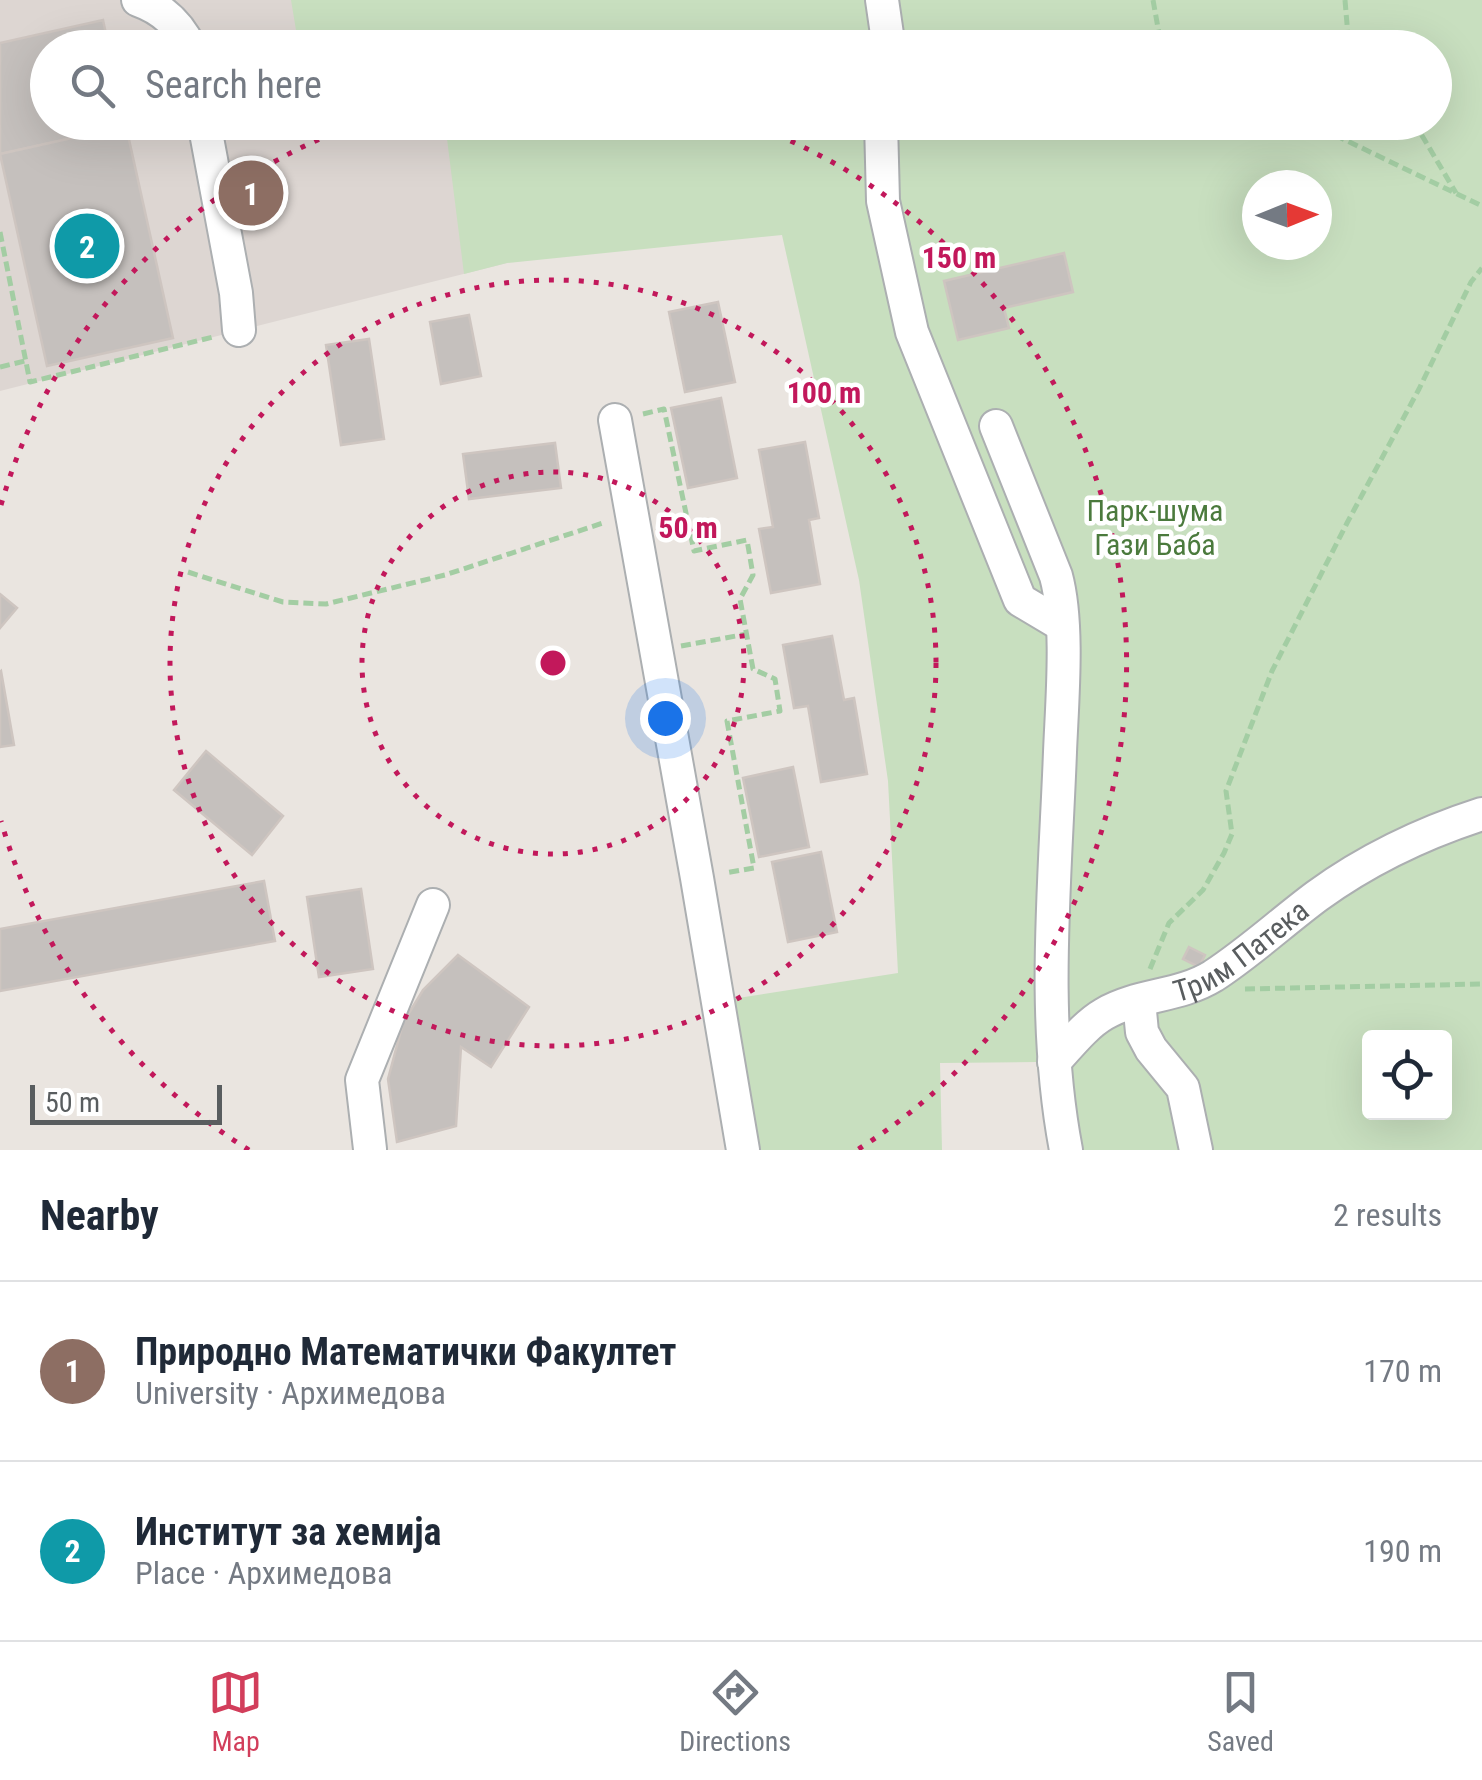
<!DOCTYPE html>
<meta charset="utf-8">
<style>
body{margin:0;font-family:"Roboto Condensed",sans-serif;background:#f2f2f3;color:#1f2937}
.controls{position:absolute;right:30px;bottom:30px;display:grid;overflow:hidden;border-radius:10px;box-shadow:0 10px 40px #0002}
.controls button{width:90px;height:90px;display:grid;place-items:center;padding:0;border:0;border-bottom:2px solid #e0e1e3;background:#fff;color:#1f2937;font:50px sans-serif}
.compass{position:absolute;left:1242px;top:170px;width:90px;height:90px;border-radius:50%;background:#fff;box-shadow:0 10px 40px #0002;rotate:89deg}
.scale{position:absolute;left:30px;bottom:25px;width:192px;box-sizing:border-box;padding-left:10px;border:5px solid #595d5f;border-top:0;font-size:28px;line-height:35px;white-space:nowrap;color:#595d5f;-webkit-text-stroke:8px #fff;paint-order:stroke}
.you{position:absolute;left:665px;top:718px;width:35px;height:35px;margin:-25px;border:8px solid #fff;border-radius:50%;background:#1a73e8;box-shadow:0 0 0 15px #1a73e833}
.badge{display:grid;place-items:center;width:65px;height:65px;border-radius:50%;background:#d23e5b;color:#fff;font-size:32px;font-weight:700}
.pin{position:absolute;translate:-50% -50%;border:5px solid #fff;box-shadow:0 2px 10px #0006}
.list{margin:0;padding:0;list-style:none}
h2{display:flex;justify-content:space-between;align-items:center;height:130px;margin:0;padding:0 40px;font-size:42px}
h2 small{font-size:32px;font-weight:400;color:#747a83}
.list li{display:grid;grid-template-columns:65px 1fr auto;gap:30px;align-items:center;box-sizing:border-box;height:180px;padding:0 40px;border-top:2px solid #e0e1e3}
.list b{display:block;font-size:38px;white-space:nowrap}
.list p{margin:0;font-size:32px;white-space:nowrap;color:#747a83}
.list em{font-size:32px;font-style:normal;color:#747a83}
.icon{flex:none;width:55px;height:55px;fill:none;stroke:currentColor;stroke-width:2;stroke-linecap:round;stroke-linejoin:round}
.map{position:relative;flex:none;width:1482px;height:1150px;overflow:hidden}
.search{position:absolute;background:#fff;box-shadow:0 10px 40px #0002;left:30px;right:30px;top:30px;height:110px;display:flex;align-items:center;gap:25px;box-sizing:border-box;padding:0 35px;border-radius:55px;color:#747a83;font-size:38px}
.sheet{height:490px;background:#fff}
nav{display:flex;justify-content:space-around;align-items:center;box-sizing:border-box;height:140px;border-top:2px solid #e0e1e3;background:#fff;font-size:28px;color:#747a83}
nav a{display:grid;justify-items:center;gap:5px}
nav .on{color:#d23e5b}
.map>svg:first-child{display:block}
.education{fill:#ddd6d2}
.green{fill:#c8dfbf;fill-rule:evenodd}
.building{fill:#c5c0bd;stroke:#cec5c0;stroke-width:2.5}
.lines{fill:none;stroke-linecap:round;stroke-linejoin:round}
.minor-casing{stroke:#acafb1;stroke-width:36}
.path{stroke:#a3cda3;stroke-width:5;stroke-dasharray:10 5;stroke-linecap:butt}
.minor{stroke:#fff;stroke-width:32}
.ring{fill:none;stroke:#c2185b;stroke-width:5;stroke-dasharray:5 10}
.labels{text-anchor:middle;dominant-baseline:central;stroke-width:9;stroke-linejoin:round;paint-order:stroke}
.park-label{font-size:30px;fill:#4b7a3d;stroke:#fff}
.street-label{font-size:30px;fill:#595d5f;stroke:#fff}
.centre{fill:#c2185b;stroke:#fff;stroke-width:5}
.ring-label{font-size:30px;text-anchor:middle;font-weight:bold;fill:#c2185b;stroke:#fff;stroke-width:9;stroke-linejoin:round;paint-order:stroke}
</style>
<div class="map">
<svg width="1482" height="1150" viewBox="0 0 1482 1150">
<rect width="100%" height="100%" fill="#eae5e0"/>
<polygon class="education" points="0,0 487,0 491,47 48,48 48,122 496,123 507,263 0,391"/>
<path class="green" d="M 291,0 L 1482,0 L 1482,1150 L 1052,1150 L 1036,1062 L 940,1063 L 942,1150 L 743,1150 L 719,1001 L 898,973 L 888,781 L 859,580 L 782,235 L 507,263 L 464,274 L 445,123 L 1434,122 L 1434,48 L 299,48 ZM 1257,185 L 1317,185 L 1317,245 L 1257,245 ZM 1370,1038 L 1444,1038 L 1444,1112 L 1370,1112 Z"/>
<g class="building">
<polygon points="103,20 109,48 48,48 48,122 126,122 126,126 0,154 0,43"/>
<polygon points="126,126 173,338 47,366 0,154"/>
<polygon points="1064,253 1073,292 1004,308 1009,328 958,340 944,281"/>
<polygon points="718,302 735,382 685,392 669,312"/>
<polygon points="469,315 481,376 441,384 430,322"/>
<polygon points="369,339 384,439 341,445 326,345"/>
<polygon points="721,398 737,478 688,488 671,408"/>
<polygon points="805,442 819,518 809,520 820,584 771,593 759,529 773,527 759,450"/>
<polygon points="555,443 561,488 469,499 463,454"/>
<polygon points="0,594 17,608 0,628"/>
<polygon points="832,636 844,700 854,698 867,774 821,782 808,706 794,708 783,645"/>
<polygon points="1,671 14,745 0,747 0,672"/>
<polygon points="206,751 283,816 252,855 174,790"/>
<polygon points="793,767 809,847 759,857 743,778"/>
<polygon points="821,852 837,932 788,942 772,862"/>
<polygon points="264,881 275,941 0,991 0,929"/>
<polygon points="361,889 373,969 319,977 307,897"/>
<polygon points="1189,947 1205,955 1199,967 1183,959"/>
<polygon points="458,955 529,1007 491,1067 461,1047 456,1126 397,1142 388,1079 403,1023 423,990"/>
</g>
<g class="lines">
<g class="minor-casing">
<g id="minor">
<path d="M 138,0 C 163,9 179,24 190,48"/>
<polyline points="882,0 889,48"/>
<polyline points="204,122 236,293 239,330"/>
<polyline points="881,122 883,201 912,332 1020,600 1062,625"/>
<polyline points="615,420 697,878 743,1150"/>
<path d="M 996,426 L 1056,576 C 1069,624 1062,701 1060,752 C 1055,884 1041,1019 1066,1150"/>
<polyline points="1139,1001 1142,1032 1151,1049 1183,1088 1196,1150"/>
<path id="s1" d="M 1054,1062 C 1069,1046 1085,1025 1104,1014 C 1138,994 1179,997 1213,976 C 1250,952 1282,922 1317,896 C 1368,859 1423,833 1482,814"/>
<polyline points="370,1149 362,1080 433,905"/>
</g>
</g>
<g class="path">
<polyline points="1153,0 1160,39 1165,48"/>
<polyline points="1345,0 1349,48"/>
<polyline points="1308,122 1482,206"/>
<polyline points="1414,122 1456,193"/>
<polyline points="0,232 30,382 213,337"/>
<polyline points="0,367 25,361"/>
<polyline points="643,414 664,409 694,551 747,540 753,575 740,599 753,669 775,679 780,711 727,721 754,868 725,873"/>
<polyline points="188,572 283,602 326,604 445,575 606,522"/>
<polyline points="681,646 747,634"/>
<polyline points="1150,969 1169,923 1203,890 1224,853 1232,834 1226,791 1272,671 1347,523 1419,389 1471,282 1482,268"/>
<polyline points="1245,989 1482,984"/>
</g>
<use href="#minor" class="minor"/>
</g>
<g class="ring">
<circle cx="553" cy="663" r="191"/>
<circle cx="553" cy="663" r="383"/>
<path d="M249 1150A574 574 0 0 1 1 821M1 505A574 574 0 0 1 357 124M749 124A574 574 0 0 1 857 1150"/>
</g>
<g class="labels">
<g class="park-label">
<text x="1155" y="510">Парк-шума<tspan x="1155" dy="34">Гази Баба</tspan></text>
</g>
<g class="street-label">
<text stroke="none"><textPath href="#s1" startOffset="222">Трим Патека</textPath></text>
</g>
</g>
<circle cx="553" cy="663" r="15" class="centre"/>
<g class="ring-label">
<text x="959" y="268">150 m</text>
<text x="824" y="403">100 m</text>
<text x="688" y="538">50 m</text>
</g>
</svg>
<div class="controls">
<button><svg class="icon" aria-label="locate" viewBox="0 0 24 24"><circle cx="12" cy="12" r="6"/><path d="M12 2v4M12 18v4M2 12h4M18 12h4"/></svg></button>
</div>
<svg class="compass" viewBox="-18 -18 36 36"><path d="M0-13l5 13h-10z" fill="#e53935"/><path d="M0 13l5-13h-10z" fill="#747a83"/></svg>
<div class="scale">50 m</div>
<div class="you"></div>
<div class="pin badge" style="left:251px;top:193px;background:#8d6e63">1</div>
<div class="pin badge" style="left:87px;top:246px;background:#0f9aa8">2</div>
<div class="search"><svg class="icon" aria-label="search" viewBox="0 0 24 24"><circle cx="10" cy="10" r="6"/><path d="M15 15l6 6"/></svg>Search here</div>
</div>
<section class="sheet">
<h2>Nearby<small>2 results</small></h2>
<ul class="list">
<li><span class="badge" style="background:#8d6e63">1</span><div><b>Природно Математички Факултет</b><p>University · Архимедова</p></div><em>170 m</em></li>
<li><span class="badge" style="background:#0f9aa8">2</span><div><b>Институт за хемија</b><p>Place · Архимедова</p></div><em>190 m</em></li>
</ul>
</section>
<nav>
<a class="on"><svg class="icon" aria-label="map" viewBox="0 0 24 24"><path d="M3 6l6-2 6 2 6-2v14l-6 2-6-2-6 2zM9 4v14M15 6v14"/></svg>Map</a>
<a><svg class="icon" aria-label="directions" viewBox="0 0 24 24"><path d="M12 3l9 9-9 9-9-9zM9 14v-3h6M13 9l2 2-2 2"/></svg>Directions</a>
<a><svg class="icon" aria-label="saved" viewBox="0 0 24 24"><path d="M7 4h10v16l-5-4-5 4z"/></svg>Saved</a>
</nav>
